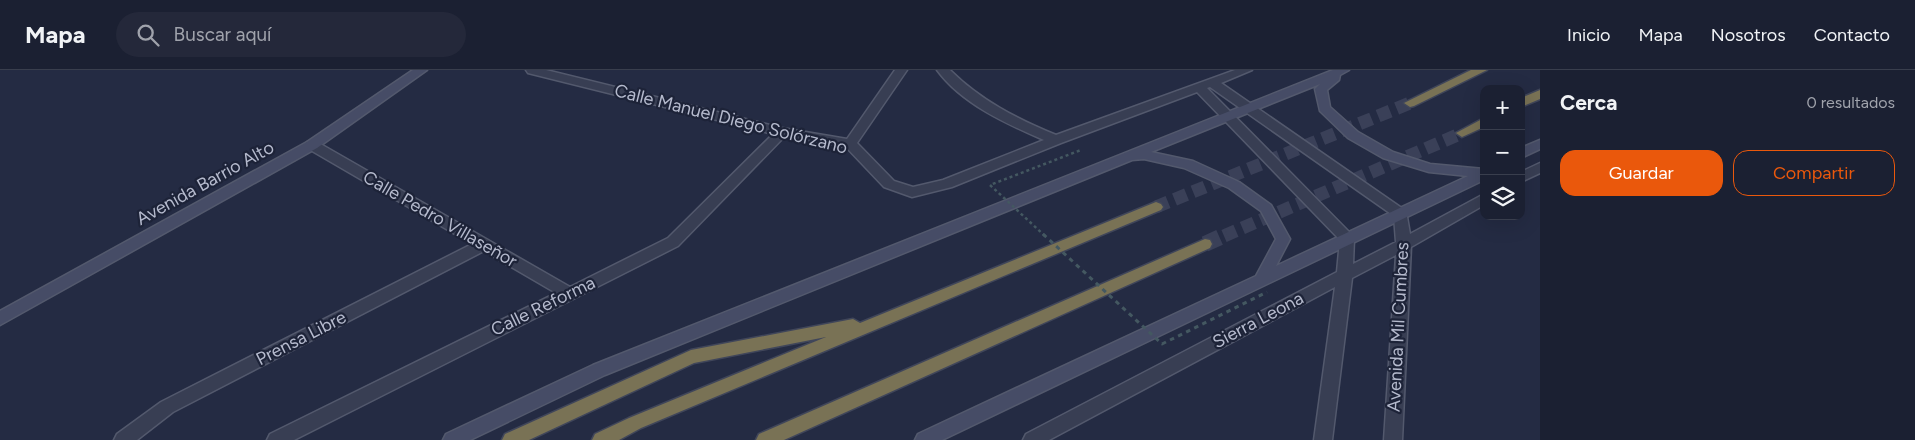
<!DOCTYPE html>
<html lang="es">
<meta charset="utf-8">
<style>
body{margin:0;font-family:Figtree,sans-serif;background:#24283a;color:#f1f3f6}
.controls{position:absolute;right:15px;top:15px;display:grid;overflow:hidden;border-radius:10px;box-shadow:0 5px 20px #0002}
.controls button{width:45px;height:45px;display:grid;place-items:center;padding:0;border:0;border-bottom:1px solid #393e4d;background:#1b2032;color:#f1f3f6;font:25px sans-serif}
.list{margin:0;padding:0;list-style:none}
h2{display:flex;justify-content:space-between;align-items:center;height:65px;margin:0;padding:0 20px;font-size:21px}
h2 small{font-size:16px;font-weight:400;color:#a0a3ac}
.actions{display:flex;gap:10px;padding:15px 20px}
.actions a{flex:1;padding:11px 0;border:1px solid #ea580c;border-radius:15px;text-align:center;font-size:18px;color:#ea580c}
.actions .main{background:#ea580c;color:#fff}
.icon{flex:none;width:28px;height:28px;fill:none;stroke:currentColor;stroke-width:2;stroke-linecap:round;stroke-linejoin:round}
.map{position:relative;flex:none;width:1540px;height:370px;overflow:hidden}
header{display:flex;align-items:center;gap:30px;box-sizing:border-box;height:70px;padding:0 25px;background:#1b2032;border-bottom:1px solid #393e4d}
header strong{font-size:24px}
nav{display:flex;gap:28px;margin-inline-start:auto;font-size:18px}
.search{width:350px;height:45px;background:#24283a;display:flex;align-items:center;gap:12px;box-sizing:border-box;padding:0 18px;border-radius:28px;color:#a0a3ac;font-size:19px}
main{display:flex}
aside{flex:1;background:#1b2032}
.map>svg:first-child{display:block}
.lines{fill:none;stroke-linecap:round;stroke-linejoin:round}
.highway-tunnel-far1{stroke:#3a4058;stroke-width:13;stroke-dasharray:13 7;stroke-linecap:butt}
.highway-tunnel{stroke:#3a4058;stroke-width:16;stroke-dasharray:16 8;stroke-linecap:butt}
.street-casing{stroke:#53596d;stroke-width:3}
.secondary-casing{stroke:#53596d;stroke-width:3}
.highway-casing{stroke:#40465a;stroke-width:3}
.street{fill:#383e53;fill-rule:evenodd}
.secondary{fill:#464c66;fill-rule:evenodd}
.highway{fill:#797255;fill-rule:evenodd}
.path-bridge-far1{stroke:#445861;stroke-width:2.5;stroke-dasharray:3 3;stroke-linecap:butt}
.path-bridge{stroke:#445861;stroke-width:3;stroke-dasharray:4.5 4.5;stroke-linecap:butt}
.labels{text-anchor:middle;dominant-baseline:central;stroke-width:4.5;stroke-linejoin:round;paint-order:stroke}
.street-label{font-size:18px;fill:#b5bacd;stroke:#1d2338}
</style>
<header>
<strong>Mapa</strong>
<div class="search"><svg class="icon" aria-label="search" viewBox="0 0 24 24"><circle cx="10" cy="10" r="6"/><path d="M15 15l6 6"/></svg>Buscar aquí</div>
<nav><a>Inicio</a><a>Mapa</a><a>Nosotros</a><a>Contacto</a></nav>
</header>
<main>
<div class="map">
<svg width="1540" height="370" viewBox="0 0 1540 370">
<rect width="100%" height="100%" fill="#242b43"/>
<g class="lines">
<g class="highway-tunnel-far1">
<polyline points="1156,137 1410,33"/>
<polyline points="1224,166 1462,63"/>
</g>
<polyline class="highway-tunnel" points="1205,174 1227,164"/>
<g class="street-casing">
<g id="street">
<path d="M 526,0 L 546,0 L 782,58 L 847,69 L 895,0 L 907,0 L 857,73 L 894,111 L 913,117 L 943,110 L 1044,70 C 1007,54 962,34 937,0 L 950,0 C 980,30 1017,49 1056,65 L 1235,0 L 1252,0 L 1221,13 L 1406,141 L 1410,164 L 1484,124 L 1484,135 L 1411,177 L 1402,370 L 1384,370 L 1396,185 L 1352,208 L 1332,370 L 1314,370 L 1335,217 L 1049,370 L 1023,370 L 1026,364 L 1337,202 L 1340,170 L 1197,22 L 1061,73 L 952,117 L 912,127 L 884,117 L 846,77 L 785,66 L 678,176 L 294,370 L 267,370 L 270,364 L 556,223 L 484,181 L 173,342 L 137,370 L 114,370 L 117,364 L 161,332 L 472,174 L 307,78 L 305,75 L 307,72 L 317,72 L 570,217 L 668,168 L 773,64 L 528,3 ZM 1210,17 L 1394,146 L 1396,172 L 1353,194 L 1354,169 L 1352,165 L 1207,18 Z"/>
<polygon points="1540,93 1540,103 1521,112 1521,102"/>
</g>
</g>
<g class="secondary-casing">
<g id="secondary">
<polygon points="413,0 427,0 317,78 0,255 0,241 307,72"/>
<path d="M 1333,0 L 1349,0 L 1340,5 L 1339,10 L 1327,20 L 1330,37 L 1358,62 L 1393,82 L 1430,94 L 1484,99 L 1484,110 L 942,370 L 915,370 L 918,364 L 1256,206 L 1276,169 L 1261,141 L 1229,118 L 1184,98 L 1144,89 L 1132,90 L 605,305 L 470,370 L 443,370 L 446,364 L 593,295 ZM 1320,14 L 1315,19 L 1320,41 L 1348,68 L 1383,88 L 1429,102 L 1468,106 L 1276,196 L 1290,169 L 1271,135 L 1239,112 L 1193,91 L 1151,82 Z"/>
<polygon points="1540,70 1540,79 1521,88 1521,78"/>
</g>
</g>
<g class="highway-casing">
<g id="highway">
<polygon points="1471,0 1487,0 1414,36 1410,37 1404,33"/>
<polygon points="1540,20 1540,29 1521,37 1521,28"/>
<polygon points="1484,48 1484,57 1462,67 1456,63"/>
<polygon points="1156,132 1161,134 1163,137 1161,140 641,358 619,370 592,370 595,364 629,348 826,267 694,293 529,370 502,370 505,364 691,280 853,249 860,253"/>
<polygon points="1205,169 1210,170 1212,174 1210,178 784,370 756,370 759,364"/>
</g>
</g>
<use href="#street" class="street"/>
<use href="#secondary" class="secondary"/>
<use href="#highway" class="highway"/>
<polyline class="path-bridge-far1" points="1045,166 990,115 1081,80"/>
<polyline class="path-bridge" points="1043,164 1162,274 1267,222"/>
</g>
<g class="labels">
<g class="street-label">
<text transform="translate(731 49) rotate(14)">Calle Manuel Diego Solórzano</text>
<text transform="translate(205 113) rotate(-29)">Avenida Barrio Alto</text>
<text transform="translate(440 149) rotate(30)">Calle Pedro Villaseñor</text>
<text transform="translate(543 236) rotate(-26)">Calle Reforma</text>
<text transform="translate(1258 250) rotate(-28)">Sierra Leona</text>
<text transform="translate(1398 257) rotate(-87)">Avenida Mil Cumbres</text>
<text transform="translate(301 268) rotate(-27)">Prensa Libre</text>
</g>
</g>
</svg>
<div class="controls">
<button>+</button>
<button>−</button>
<button><svg class="icon" aria-label="layers" viewBox="0 0 24 24"><path d="M12 4l9 5-9 5-9-5zM3 14l9 5 9-5"/></svg></button>
</div>
</div>
<aside>
<h2>Cerca<small>0 resultados</small></h2>
<ul class="list">
</ul>
<div class="actions"><a class="main">Guardar</a><a>Compartir</a></div>
</aside>
</main>
